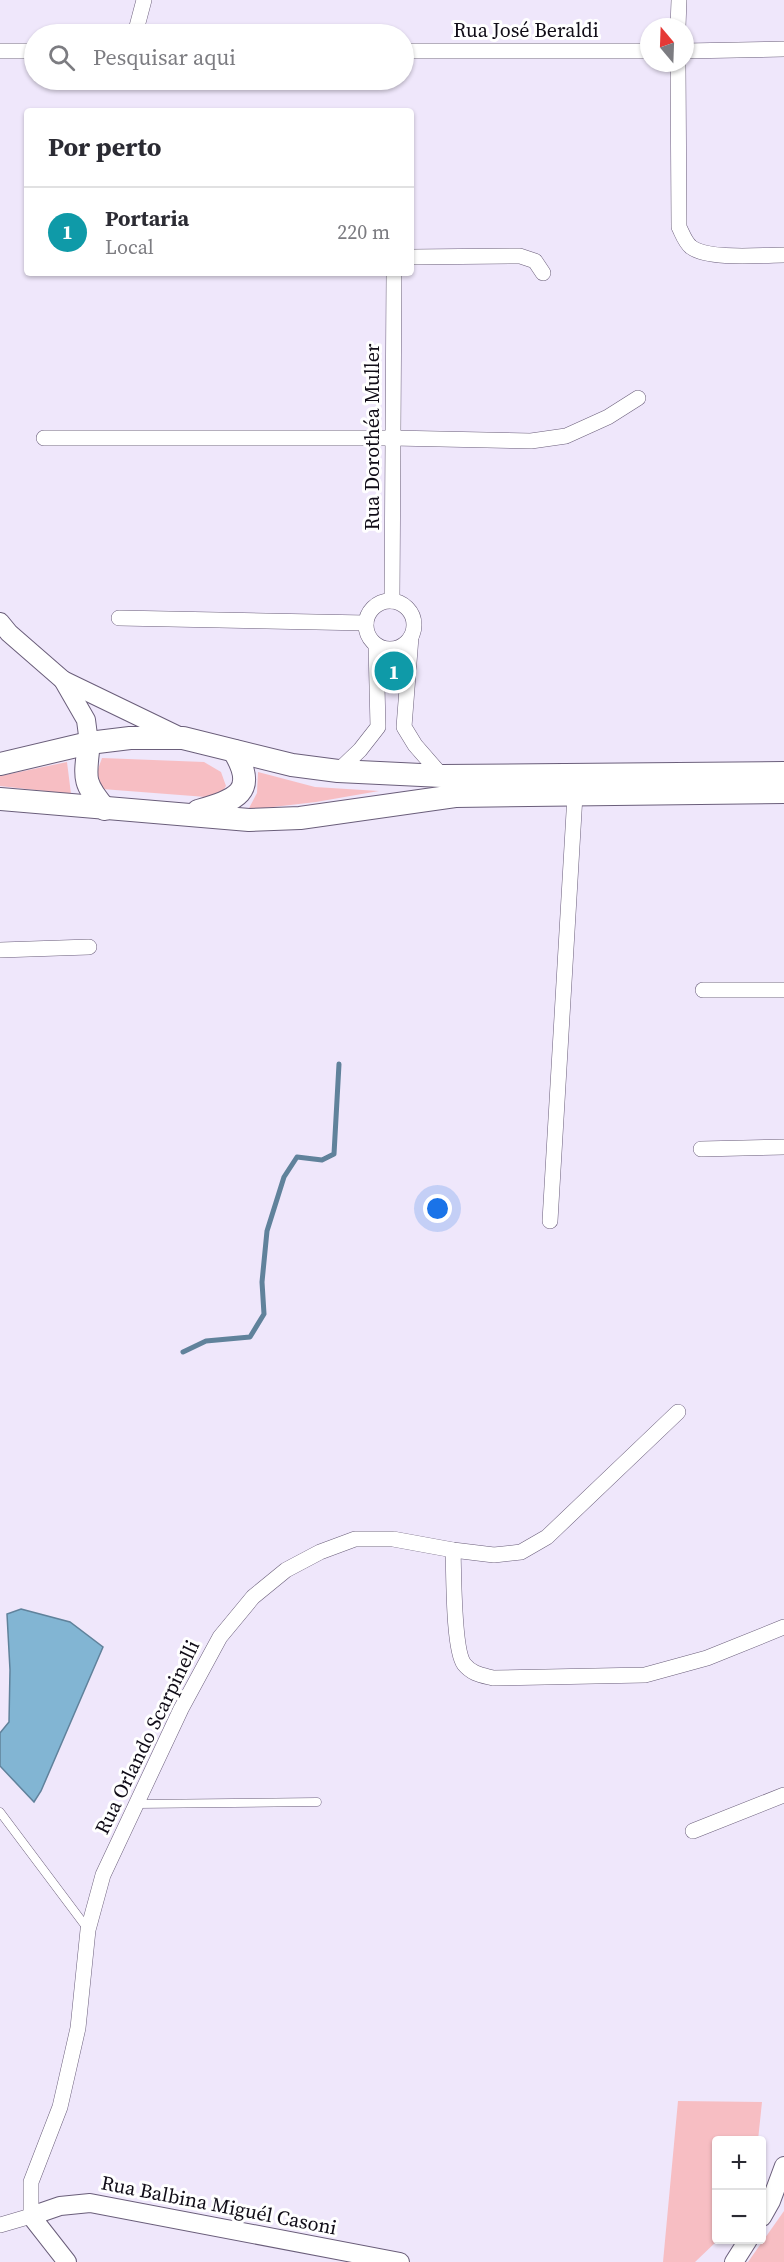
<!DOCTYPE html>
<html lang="pt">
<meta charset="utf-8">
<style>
body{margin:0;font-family:"Source Serif 4",serif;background:#f2f2f3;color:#2b2b33}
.controls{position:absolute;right:18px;bottom:18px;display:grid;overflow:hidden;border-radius:6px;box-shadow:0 2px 4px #0004}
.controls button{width:54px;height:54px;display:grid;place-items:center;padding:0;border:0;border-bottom:2px solid #e1e1e2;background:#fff;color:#2b2b33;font:30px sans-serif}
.compass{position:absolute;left:640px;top:18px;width:54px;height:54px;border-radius:50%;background:#fff;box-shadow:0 2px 4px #0004;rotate:341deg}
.you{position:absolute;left:438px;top:1209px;width:21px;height:21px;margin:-15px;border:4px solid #fff;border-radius:50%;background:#1a73e8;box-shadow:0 0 0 9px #1a73e833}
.badge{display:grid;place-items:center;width:39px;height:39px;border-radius:50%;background:#0b8043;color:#fff;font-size:20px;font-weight:700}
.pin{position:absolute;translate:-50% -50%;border:3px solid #fff;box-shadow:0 2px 6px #0006}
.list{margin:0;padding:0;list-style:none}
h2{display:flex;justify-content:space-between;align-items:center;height:78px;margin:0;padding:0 24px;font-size:26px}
h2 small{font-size:20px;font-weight:400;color:#7c7c81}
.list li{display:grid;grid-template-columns:39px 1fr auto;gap:18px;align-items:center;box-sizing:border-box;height:90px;padding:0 24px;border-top:2px solid #e1e1e2}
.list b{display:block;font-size:22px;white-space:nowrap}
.list p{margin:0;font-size:20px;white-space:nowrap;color:#7c7c81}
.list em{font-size:20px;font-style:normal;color:#7c7c81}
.icon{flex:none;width:33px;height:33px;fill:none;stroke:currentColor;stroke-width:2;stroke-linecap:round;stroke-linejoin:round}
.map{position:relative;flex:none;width:784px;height:2262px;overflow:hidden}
.search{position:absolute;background:#fff;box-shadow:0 2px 4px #0004;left:24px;top:24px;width:390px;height:66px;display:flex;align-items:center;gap:15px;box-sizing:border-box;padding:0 21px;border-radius:33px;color:#7c7c81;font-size:22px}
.panel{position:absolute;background:#fff;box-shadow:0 2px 4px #0004;left:24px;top:108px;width:390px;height:168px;border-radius:6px}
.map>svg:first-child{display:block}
.green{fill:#f7bec3}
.water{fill:#82b5d3;stroke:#60829b;stroke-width:1.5}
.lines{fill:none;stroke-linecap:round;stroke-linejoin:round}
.stream{stroke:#60829b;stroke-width:5}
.building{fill:#a4b5e3}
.service-casing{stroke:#6a5e7a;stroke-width:9}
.minor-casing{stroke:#6a5e7a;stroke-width:16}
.tertiary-casing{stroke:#6a5e7a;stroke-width:20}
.primary-casing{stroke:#6a5e7a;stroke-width:24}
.service{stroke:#fff;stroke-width:8}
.minor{stroke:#fff;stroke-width:15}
.tertiary{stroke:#fff;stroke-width:18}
.primary{stroke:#fff;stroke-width:22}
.labels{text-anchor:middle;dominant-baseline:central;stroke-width:6;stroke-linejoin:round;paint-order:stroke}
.street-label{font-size:20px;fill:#100c17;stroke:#fff}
</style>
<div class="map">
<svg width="784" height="2262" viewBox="0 0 784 2262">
<rect width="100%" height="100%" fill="#efe7fb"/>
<g class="green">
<polygon points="102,758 204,762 221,772 226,786 219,796 206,797 102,789 97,772"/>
<polygon points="67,762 71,794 0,786 0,776"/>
<polygon points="258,772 315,787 379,791 316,802 248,810 257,793"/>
<polygon points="678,2101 762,2102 758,2140 716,2140 718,2240 695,2262 663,2262"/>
<polygon points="784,2211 784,2262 748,2262"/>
</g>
<polygon class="water" points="21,1609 70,1622 103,1647 41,1791 34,1802 0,1766 0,1733 9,1722 10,1670 7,1614"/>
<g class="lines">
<polyline class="stream" points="183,1352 206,1341 250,1337 264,1314 262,1282 267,1231 284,1177 297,1157 322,1160 334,1154 339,1064"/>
</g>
<polygon class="building" points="399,661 398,680 387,680 386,662"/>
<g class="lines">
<g class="service-casing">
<g id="service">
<polyline points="137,1804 317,1802"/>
<polyline points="0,1812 87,1928"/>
</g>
</g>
<g class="minor-casing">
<g id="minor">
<polyline points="678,27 679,0"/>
<polyline points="135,34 144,0"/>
<polyline points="0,51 34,51"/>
<polyline points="404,51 649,51"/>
<polyline points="685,51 784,49"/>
<path d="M 678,63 L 679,227 C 683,235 685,242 691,247 C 708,260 762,255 784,255"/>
<polyline points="411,257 520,256 535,261 543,273"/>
<polyline points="44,438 393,438 531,441 566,436 608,417 638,398"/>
<polyline points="392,601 394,273"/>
<circle cx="390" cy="625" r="24"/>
<polyline points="119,618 366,623"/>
<polyline points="411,637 404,727 415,745 442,776"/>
<polyline points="338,771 360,750 378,727 376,645"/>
<polyline points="0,950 89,947"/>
<polyline points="703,990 784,990"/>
<polyline points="701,1149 784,1147"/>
<polyline points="550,1221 575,795"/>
<path d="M 453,1550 C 454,1572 453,1649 464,1664 C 472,1674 481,1675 493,1678 L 645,1675 L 707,1658 L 784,1627"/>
<polyline points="693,1831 784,1795"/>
<polyline points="0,2225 31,2216 31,2182 60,2107 78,2028 88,1930 103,1875 181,1709 220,1637 253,1597 286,1570 320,1552 355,1539 393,1539 453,1550 494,1555 521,1552 547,1537 678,1412"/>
</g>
</g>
<g class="tertiary-casing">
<g id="tertiary">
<polyline points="0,622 9,633 63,680 181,737"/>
<polyline points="63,680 86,720 89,743"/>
<polyline points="762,2217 771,2201 784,2166"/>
<polyline points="67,2262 31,2216 60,2206 90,2203 400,2262"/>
<polyline points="734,2262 748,2240"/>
</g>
</g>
<g class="primary-casing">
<g id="primary">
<path d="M 89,743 C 85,778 82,782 105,809"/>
<polyline points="0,764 89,743 130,738 183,738 292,765 338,771 442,776 784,773"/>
<polyline points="0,799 249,820 300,818 455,796 784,792"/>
<path d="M 198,811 C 235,800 259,793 234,751"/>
</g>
</g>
<use href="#service" class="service"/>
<use href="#minor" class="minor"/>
<use href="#tertiary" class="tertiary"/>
<use href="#primary" class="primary"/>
</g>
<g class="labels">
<g class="street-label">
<text x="526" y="30">Rua José Beraldi</text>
<text transform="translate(372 437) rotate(-90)">Rua Dorothéa Muller</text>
<text transform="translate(147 1737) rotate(-64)">Rua Orlando Scarpinelli</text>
<text transform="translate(219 2205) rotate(11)">Rua Balbina Miguél Casoni</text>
</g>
</g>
</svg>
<div class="controls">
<button>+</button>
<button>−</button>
</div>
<svg class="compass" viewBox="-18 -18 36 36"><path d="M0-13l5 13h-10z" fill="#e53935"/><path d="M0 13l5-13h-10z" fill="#7c7c81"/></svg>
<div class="you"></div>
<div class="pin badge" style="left:394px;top:671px;background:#0f9aa8">1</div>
<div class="search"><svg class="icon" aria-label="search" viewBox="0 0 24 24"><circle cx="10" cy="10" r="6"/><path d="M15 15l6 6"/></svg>Pesquisar aqui</div>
<section class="panel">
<h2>Por perto<small></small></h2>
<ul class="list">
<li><span class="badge" style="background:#0f9aa8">1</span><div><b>Portaria</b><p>Local</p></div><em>220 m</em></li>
</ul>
</section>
</div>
